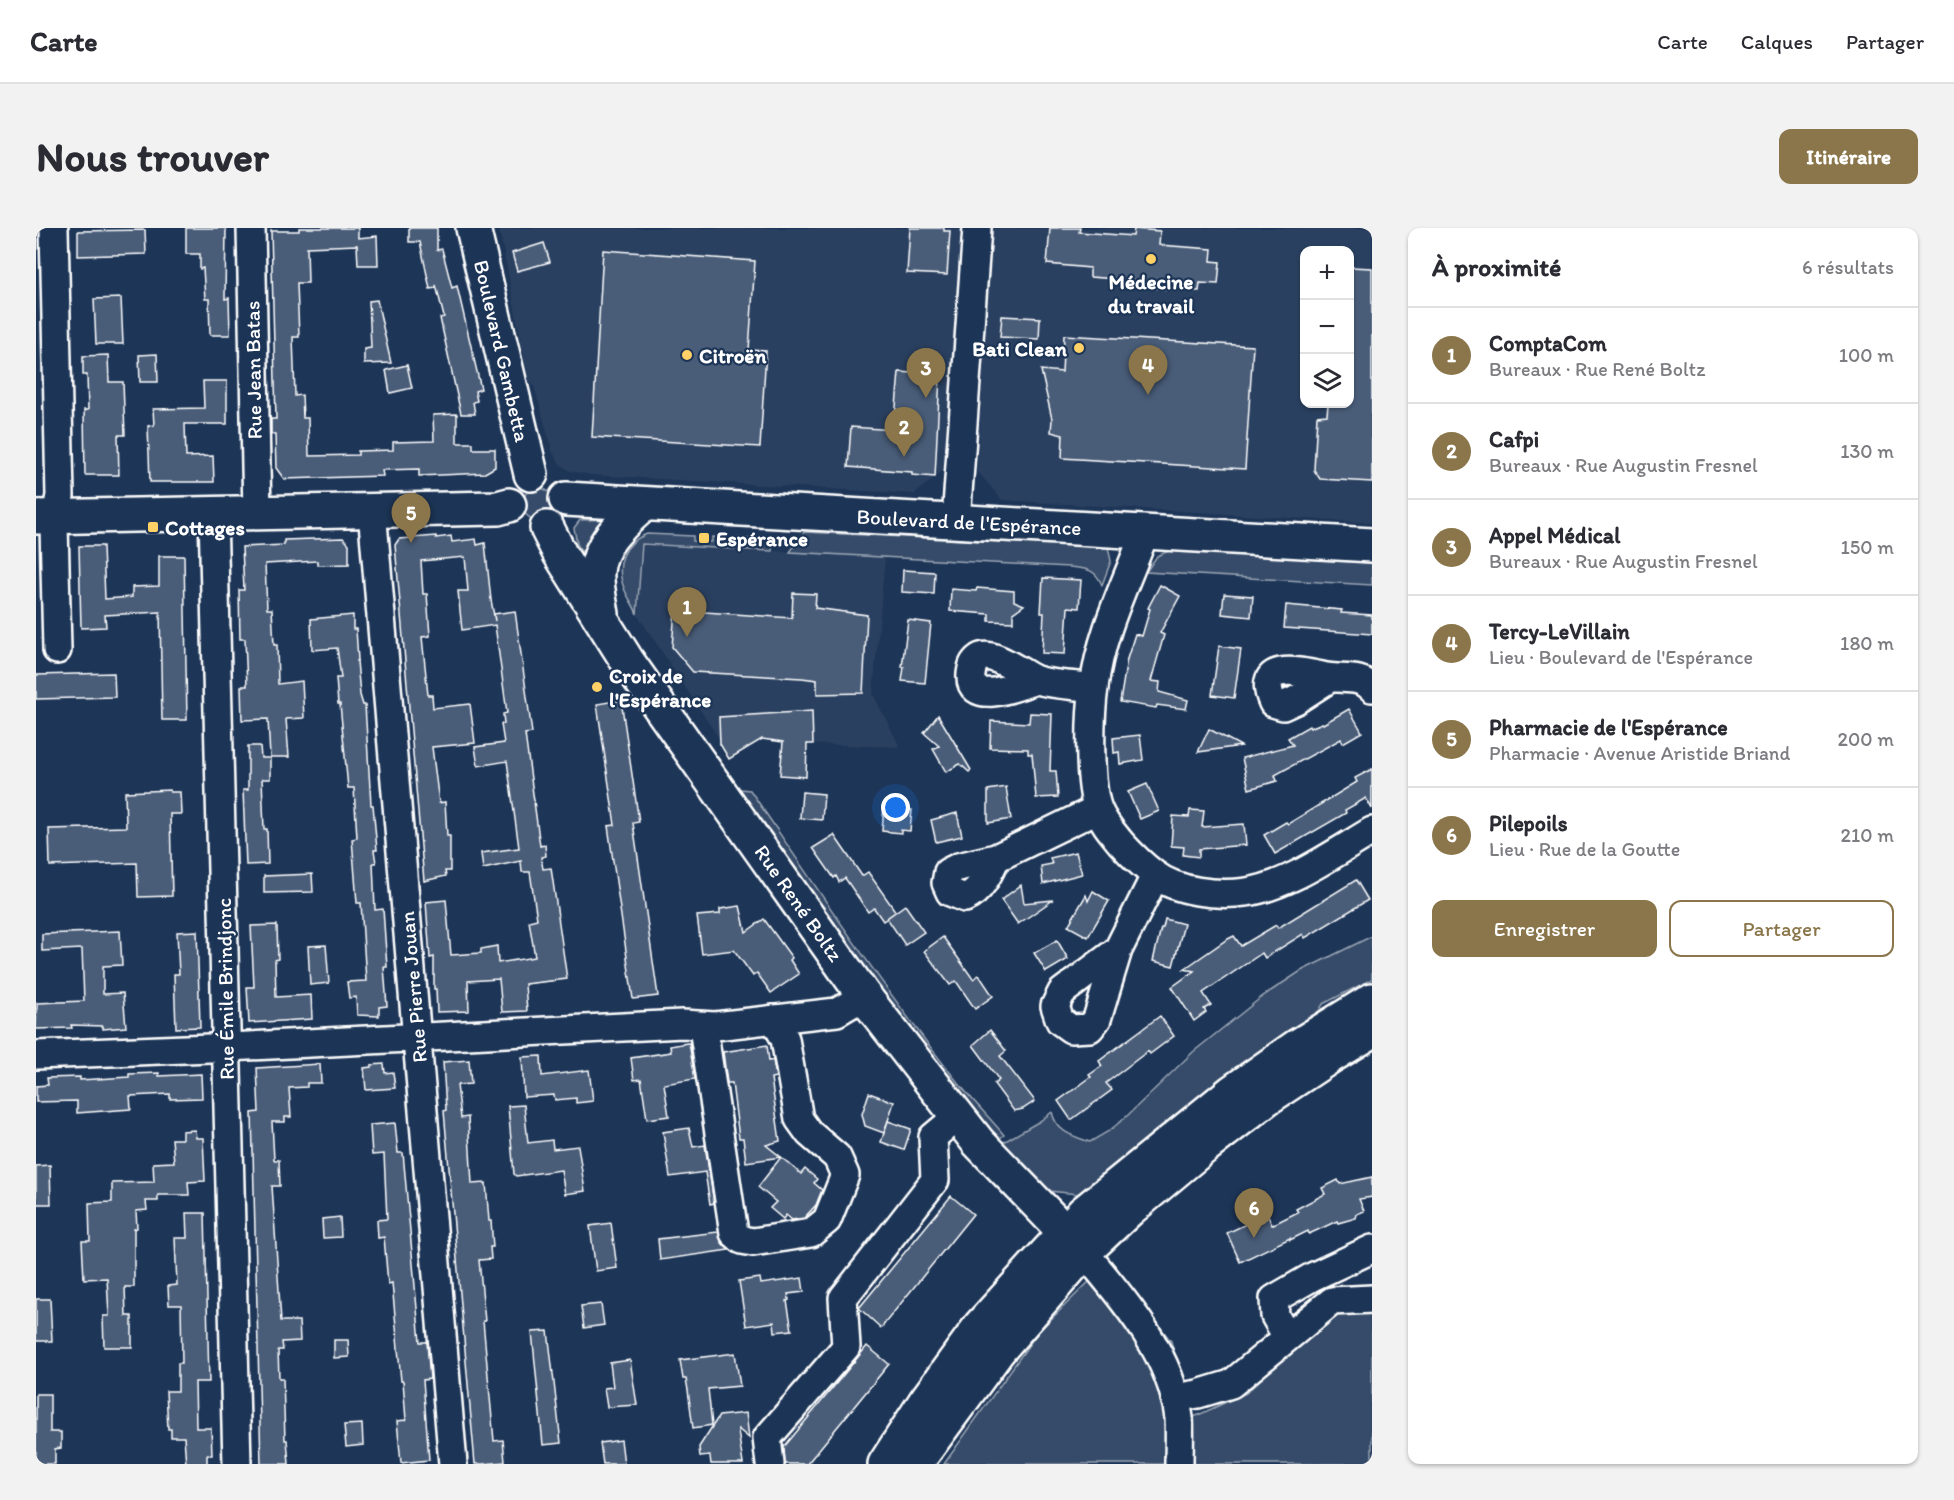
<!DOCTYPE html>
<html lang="fr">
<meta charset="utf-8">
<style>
body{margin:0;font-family:Itim,sans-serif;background:#f2f2f3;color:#2b2b33}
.controls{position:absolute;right:18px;top:18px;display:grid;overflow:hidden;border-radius:12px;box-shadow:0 2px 4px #0004}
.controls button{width:54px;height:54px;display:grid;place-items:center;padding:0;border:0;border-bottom:2px solid #e1e1e2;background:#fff;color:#2b2b33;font:30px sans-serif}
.you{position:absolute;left:860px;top:580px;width:21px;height:21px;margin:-15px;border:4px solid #fff;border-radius:50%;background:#1a73e8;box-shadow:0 0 0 9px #1a73e833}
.badge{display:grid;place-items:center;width:39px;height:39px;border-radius:50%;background:#8a764a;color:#fff;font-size:20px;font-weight:700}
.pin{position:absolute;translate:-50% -50px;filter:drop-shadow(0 2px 3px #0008)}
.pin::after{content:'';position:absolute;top:32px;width:21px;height:18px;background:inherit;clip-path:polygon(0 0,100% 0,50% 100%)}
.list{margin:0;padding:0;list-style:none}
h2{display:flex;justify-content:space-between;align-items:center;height:78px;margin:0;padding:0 24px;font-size:26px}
h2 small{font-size:20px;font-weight:400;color:#7c7c81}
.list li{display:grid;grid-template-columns:39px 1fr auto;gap:18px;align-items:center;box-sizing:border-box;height:96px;padding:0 24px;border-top:2px solid #e1e1e2}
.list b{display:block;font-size:22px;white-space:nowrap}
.list p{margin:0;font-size:20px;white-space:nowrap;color:#7c7c81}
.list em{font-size:20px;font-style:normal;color:#7c7c81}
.actions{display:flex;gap:12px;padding:18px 24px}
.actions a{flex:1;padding:14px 0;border:2px solid #8a764a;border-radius:12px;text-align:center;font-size:21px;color:#8a764a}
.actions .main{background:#8a764a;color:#fff}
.icon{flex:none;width:33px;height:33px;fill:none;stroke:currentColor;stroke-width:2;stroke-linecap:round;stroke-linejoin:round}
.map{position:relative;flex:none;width:1336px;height:1236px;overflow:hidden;border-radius:12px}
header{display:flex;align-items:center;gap:36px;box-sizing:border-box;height:84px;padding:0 30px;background:#fff;border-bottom:2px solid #e1e1e2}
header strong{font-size:28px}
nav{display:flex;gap:33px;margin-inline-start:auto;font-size:21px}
.intro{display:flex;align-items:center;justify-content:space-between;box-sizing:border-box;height:144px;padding:0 36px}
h1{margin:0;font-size:42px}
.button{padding:15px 27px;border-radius:12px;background:#8a764a;color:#fff;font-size:21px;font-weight:700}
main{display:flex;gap:36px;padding:0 36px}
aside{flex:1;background:#fff;border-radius:12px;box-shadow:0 2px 4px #0004}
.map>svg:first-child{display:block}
.built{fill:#2a4161;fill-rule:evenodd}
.green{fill:#364b69;stroke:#9aa5b4;stroke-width:1.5}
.building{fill:#4a5d79;stroke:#fff;stroke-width:1.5}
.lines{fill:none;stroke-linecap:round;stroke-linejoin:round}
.minor-casing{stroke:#fff;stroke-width:32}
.major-casing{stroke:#fff;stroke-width:38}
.minor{stroke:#1d3557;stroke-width:27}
.major{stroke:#1d3557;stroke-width:33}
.poi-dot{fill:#ffd166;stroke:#1d3557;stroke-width:2}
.labels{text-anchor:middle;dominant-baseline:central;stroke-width:4.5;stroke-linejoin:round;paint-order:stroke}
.poi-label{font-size:21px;font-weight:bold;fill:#fff;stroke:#1d3557;text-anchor:start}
.street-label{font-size:21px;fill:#fff;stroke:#1d3557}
</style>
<header>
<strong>Carte</strong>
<nav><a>Carte</a><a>Calques</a><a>Partager</a></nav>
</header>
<div class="intro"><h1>Nous trouver</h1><a class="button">Itinéraire</a></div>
<main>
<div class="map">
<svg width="1336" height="1236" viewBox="0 0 1336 1236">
<rect width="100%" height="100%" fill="#1d3557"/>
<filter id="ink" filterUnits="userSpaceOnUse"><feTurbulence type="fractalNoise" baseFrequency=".0167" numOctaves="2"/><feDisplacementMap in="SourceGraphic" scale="12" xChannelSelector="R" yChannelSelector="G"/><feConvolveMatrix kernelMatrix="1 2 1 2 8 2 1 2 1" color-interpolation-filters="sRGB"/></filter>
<g filter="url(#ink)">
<g class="built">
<polygon points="463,0 934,0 907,242 879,266 555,247 534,243 524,236 517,225 498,158 493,153"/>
<path d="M 956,0 L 1336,0 L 1336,295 L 966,272 L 941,243 ZM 1268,22 L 1314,22 L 1314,176 L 1268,176 Z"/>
<polygon points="605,316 849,329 837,466 864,519 771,516 717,509 684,512 601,386"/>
</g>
<g class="green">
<circle cx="502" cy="276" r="16"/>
<polygon points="579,291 553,336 541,316 538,300 544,292"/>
<path d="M 768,304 L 1072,319 L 1075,333 L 1066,357 C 1059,340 1050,341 1033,339 L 754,324 Z"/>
<path d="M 611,306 L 657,308 L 657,313 L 676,314 L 676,309 L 737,312 L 736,323 L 606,316 L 601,386 C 598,377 591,369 588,360 C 579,337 587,315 611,306 Z"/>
<polygon points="1135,322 1336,335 1336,357 1110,344 1121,328"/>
<path d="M 704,561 L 714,562 C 781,660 846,759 920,852 C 935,871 952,888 968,907 L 963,911 L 918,859 L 876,807 Z"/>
<path d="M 1336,708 L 1336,751 L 1287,776 L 1274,798 L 1066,956 L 1042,966 L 1013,963 L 966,915 L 1004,893 L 1016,884 C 1020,904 1037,908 1054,914 L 1073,903 L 1091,888 L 1157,824 L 1227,768 L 1265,743 Z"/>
<polygon points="1074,1033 1135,1113 1156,1190 1210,1165 1291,1088 1325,1083 1336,1085 1336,1236 908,1236 1002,1104"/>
</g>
<g class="building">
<polygon points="150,0 190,0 189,71 193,70 194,107 174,107 173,71 169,71 167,40 164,41 164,26 150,26"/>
<polygon points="263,0 322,0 322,10 341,8 342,37 322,37 321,17 271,19 272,55 261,55 263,109 257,109 259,168 266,167 267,190 272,190 273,228 322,227 322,223 357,222 357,214 398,213 397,187 421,186 421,215 437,215 437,221 459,221 459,239 449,245 383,248 383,241 346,242 347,248 248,251 240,240 239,206 235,206 235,191 240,191 235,3 263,3"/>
<polygon points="373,0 401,0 401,22 406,21 416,60 421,58 445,161 439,163 441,173 437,174 439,186 425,186 404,90 408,89 400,57 400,60 394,61 384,14 373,14"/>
<polygon points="874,0 908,0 908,3 914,3 911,47 871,45"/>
<polygon points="1014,0 1044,0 1043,4 1097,8 1098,1 1124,3 1123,17 1176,21 1175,33 1184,34 1182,56 1164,55 1163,63 1120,60 1120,54 1054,49 1054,40 1011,36"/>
<polygon points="109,2 110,26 42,28 42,3"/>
<polygon points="508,15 514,34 481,43 476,25"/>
<polygon points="567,22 719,33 713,122 730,123 724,219 556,209"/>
<polygon points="1314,39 1336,40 1336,254 1284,251 1278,242 1281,188 1291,187 1292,176 1314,176"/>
<polygon points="85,70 87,116 60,116 58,71"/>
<polygon points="341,72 355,135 328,136 328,121 335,120 333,73"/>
<polygon points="966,88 1004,90 1003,111 964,109"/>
<polygon points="1028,107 1217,118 1209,241 1026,230 1027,207 1015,204 1016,191 1005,142 1026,144"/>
<polygon points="121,126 122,154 104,154 103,127"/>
<polygon points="72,127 73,154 87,154 89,207 82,207 83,247 49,247 48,182 52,182 51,147 47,147 47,128"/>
<polygon points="371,137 376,160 354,165 350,142"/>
<polygon points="863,144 904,147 899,249 876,247 876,244 812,239 815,199 858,202"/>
<polygon points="167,153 191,153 191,196 149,196 150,229 177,228 178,254 114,254 112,198 118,197 117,181 168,180"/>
<polygon points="400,308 400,310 415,308 416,314 440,311 441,317 449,315 455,372 459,393 458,386 479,383 496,505 489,506 504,618 509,617 510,628 505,629 507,641 515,640 531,751 489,756 491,783 466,784 463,751 432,753 433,783 401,784 400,761 398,761 398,729 394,730 390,674 410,672 415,727 445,725 445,721 461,718 462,735 499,729 493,693 501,691 494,644 486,644 485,633 447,641 445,625 483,620 471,533 442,538 439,519 468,515 465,496 468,496 467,486 471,485 459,397 426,402 422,363 432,363 429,329 385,333 387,366 391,366 394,408 386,409 392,467 396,467 397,480 434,476 439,515 396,519 403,575 409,574 411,608 414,608 414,643 409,643 410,648 388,653 359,317 363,311"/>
<polygon points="307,310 313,316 313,336 281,337 281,333 229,336 231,381 236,381 238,417 241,417 242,456 266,453 268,490 250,491 253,529 234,529 232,491 206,492 205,458 211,458 209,411 204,411 203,362 208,362 206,319 248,317 248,312"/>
<polygon points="43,318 67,318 69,371 96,369 96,359 123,358 123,328 148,328 151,492 126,492 124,384 69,387 70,399 45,400"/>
<polygon points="867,342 899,344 898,366 866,364"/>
<polygon points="1007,350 1045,352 1043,380 1032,379 1029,426 1006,425 1008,385 1005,385"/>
<polygon points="1124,357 1144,368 1124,405 1128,407 1115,453 1124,454 1123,464 1152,472 1150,481 1121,477 1120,480 1084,474 1091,431 1099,406 1106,408 1114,381 1112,380"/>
<polygon points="941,360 978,363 978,373 988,377 977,385 977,394 953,393 953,386 914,383 915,361 940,363"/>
<polygon points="757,365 780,366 779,380 831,387 827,465 781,466 781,452 766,450 657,444 636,419 639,382 756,390"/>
<polygon points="1188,366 1217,368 1215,389 1186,386"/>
<polygon points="1250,377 1306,382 1305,385 1336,387 1336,406 1248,400"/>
<polygon points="317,387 317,401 320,401 322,432 321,433 324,467 327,477 329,477 335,577 337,577 341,622 338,622 340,635 337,635 339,682 347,681 351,739 348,739 351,778 343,779 343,788 321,787 320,769 313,770 311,754 330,753 325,675 321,675 318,636 316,611 321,610 318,560 312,560 304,476 302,476 300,450 305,450 301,420 276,422 275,391"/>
<polygon points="872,392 895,395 889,455 866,453 868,439 866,439"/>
<polygon points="1183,418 1205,421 1198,470 1176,467"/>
<polygon points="78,445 79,469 0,471 0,447"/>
<polygon points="585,472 603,594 597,595 622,768 597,771 572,598 579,597 561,476"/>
<polygon points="1313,481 1326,504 1307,515 1305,511 1239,547 1241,553 1213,561 1206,530 1257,517 1252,510 1273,498 1274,500 1286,495 1287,496"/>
<polygon points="776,483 777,516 771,516 770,549 744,547 747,514 726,511 693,531 684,516 683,489"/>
<polygon points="994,485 1016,486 1014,543 1020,543 1022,569 1000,570 996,526 992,526 992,521 954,520 955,493 993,495"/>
<polygon points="902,487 935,542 933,544 924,536 910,544 897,521 903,518 888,505"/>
<polygon points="1173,501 1205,518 1162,524"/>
<polygon points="1104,507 1107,532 1084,536 1083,524 1078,525 1077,510"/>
<polygon points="212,518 224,518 225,530 234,530 234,551 226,551 228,601 231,601 232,636 210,637 207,562 212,562"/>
<polygon points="1336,541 1336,581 1330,570 1309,582 1310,585 1239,626 1228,607 1250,594 1252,596 1321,554 1319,550"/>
<polygon points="1111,556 1123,583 1104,591 1092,564"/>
<polygon points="970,559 975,591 952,595 952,562"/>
<polygon points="134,562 134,564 144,564 145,586 134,586 136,668 102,669 101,635 14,638 13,601 90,599 89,564"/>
<polygon points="766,564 788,566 786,592 764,590"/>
<polygon points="848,579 876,582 874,603 865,602 865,605 846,603"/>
<polygon points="1154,582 1168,583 1166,599 1208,596 1210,617 1163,621 1163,629 1147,627 1148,619 1135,618 1137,588 1153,589"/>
<polygon points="921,585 926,608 900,614 895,592"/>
<polygon points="798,607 826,648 832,644 860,684 847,693 838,680 832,684 809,650 803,654 800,648 798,650 777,620"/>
<polygon points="1040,624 1046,646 1007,656 1005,638 1016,636 1014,630"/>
<polygon points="276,646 277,664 228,665 228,648"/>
<polygon points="1320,652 1332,672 1269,710 1267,706 1229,730 1226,725 1167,765 1175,777 1168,781 1170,784 1158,793 1136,759 1158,743 1148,741 1190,712 1198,708 1205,718 1240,697 1242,700"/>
<polygon points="985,657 988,675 1017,672 982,696 965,672"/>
<polygon points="1057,663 1073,673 1052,709 1032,698 1050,667 1052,673"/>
<polygon points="869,677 888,704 869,717 851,690"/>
<polygon points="704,678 710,704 728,691 756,730 754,732 763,746 735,765 721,745 717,748 698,722 666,726 661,688 684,686 684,681"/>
<polygon points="1129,691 1148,696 1137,738 1117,733 1125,700 1127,700"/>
<polygon points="241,697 242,731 239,732 240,769 275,767 276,791 213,795 211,759 218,759 215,698"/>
<polygon points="84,703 86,737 67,738 67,766 87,765 90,799 67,801 67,798 35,797 36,800 0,801 1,775 48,773 46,721 6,723 6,706"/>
<polygon points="161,703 164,799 140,800 138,746 143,746 141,704"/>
<polygon points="907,709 937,751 943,747 957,768 939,781 920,753 914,757 888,723"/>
<polygon points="1021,712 1032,731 1010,744 998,725"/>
<polygon points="290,717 293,755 274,757 272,718"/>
<polygon points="1124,788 1138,808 1114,826 1112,823 1070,855 1076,862 1035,892 1022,873 1055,849 1053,847 1066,838 1063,833"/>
<polygon points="954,802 970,823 964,828 999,873 987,881 978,883 958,856 963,852 937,817"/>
<polygon points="651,815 653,815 659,851 628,856 633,888 611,891 605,851 598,852 595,830 635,824 634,818"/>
<polygon points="731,817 733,833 737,832 740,849 735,850 744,913 730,917 745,929 710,934 707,910 703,910 696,855 691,855 687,824"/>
<polygon points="505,828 506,848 553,842 557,873 540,875 540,870 519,872 518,867 488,869 486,829"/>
<polygon points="433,832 435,856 421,857 425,890 432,889 436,956 450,955 453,993 455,993 457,1019 454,1019 455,1031 443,1032 449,1093 447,1093 458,1213 467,1212 469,1234 447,1236 439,1236 408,883 410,882 407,834"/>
<polygon points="284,836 285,855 271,855 271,859 253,860 255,889 249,889 249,894 236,894 238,932 243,932 244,958 236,958 245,1093 263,1093 264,1113 246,1114 247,1122 242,1122 243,1150 247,1150 249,1212 251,1212 253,1236 225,1236 216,885 223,884 221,840"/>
<polygon points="348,836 349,845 357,844 359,860 330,862 328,840 335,839 335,837"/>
<polygon points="123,845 123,848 165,846 166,870 134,871 134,866 94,868 95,881 41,885 41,873 0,874 0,858 12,857 11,850 44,849 44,852 93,849 93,846"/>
<polygon points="833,865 858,874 848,905 829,898 826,886"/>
<polygon points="488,877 492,915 516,912 517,921 542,918 549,963 529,966 525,942 480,948 478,946 472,878"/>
<polygon points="852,893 875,901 868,922 845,914"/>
<polygon points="359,895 362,925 367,925 384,1114 391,1114 394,1151 387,1152 393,1232 365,1235 361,1193 370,1192 367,1153 365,1153 356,1055 352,1056 348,1009 342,1010 341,992 351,991 348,926 336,927 334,897"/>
<polygon points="653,900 657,919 669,917 678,975 674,976 669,944 634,949 627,904"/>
<polygon points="159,902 160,910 167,910 169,953 152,954 153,967 122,967 122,973 110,973 111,982 100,983 101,1000 98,1001 98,1059 89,1059 90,1088 96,1088 96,1119 68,1119 67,1088 73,1088 71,1050 48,1051 46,1013 54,1013 53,975 76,974 76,955 118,954 117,935 138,934 136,911 146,911 146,903"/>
<polygon points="745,929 765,946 769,941 781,951 778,955 786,962 780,977 768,990 756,992 750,987 747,991 734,980 740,974 722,959"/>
<polygon points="14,937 15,976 0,976 0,938"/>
<polygon points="1336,949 1336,969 1323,971 1328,983 1321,986 1320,990 1302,995 1301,993 1273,1006 1272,1003 1254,1012 1254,1010 1204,1034 1191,1005 1231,986 1236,997 1262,984 1260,981 1289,966 1286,960 1302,952 1304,956"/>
<polygon points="915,968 937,986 845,1100 823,1080"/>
<polygon points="150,985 169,985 173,1154 159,1154 160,1200 175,1200 176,1227 171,1227 171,1236 150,1236 148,1209 135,1209 135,1201 132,1201 130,1163 142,1163 142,1135 146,1135 145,1077 133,1077 132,1058 141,1057 139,1010 151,1010"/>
<polygon points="304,989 305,1009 287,1010 286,991"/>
<polygon points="575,995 581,1040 560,1043 554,998"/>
<polygon points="682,1004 687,1016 693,1022 624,1032 622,1011"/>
<polygon points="724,1050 725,1056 766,1050 768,1064 752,1066 753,1072 751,1073 756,1102 739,1104 738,1094 710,1098 703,1053"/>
<polygon points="0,1071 14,1071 16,1113 0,1113"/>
<polygon points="565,1076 568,1097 548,1100 545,1078"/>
<polygon points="512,1103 525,1215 507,1217 496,1104"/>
<polygon points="298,1112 312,1112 313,1129 298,1130"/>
<polygon points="831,1118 853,1136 771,1236 749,1236 748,1219"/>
<polygon points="699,1125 704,1158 672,1161 676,1197 657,1200 652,1162 650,1151 647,1151 644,1132"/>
<polygon points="594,1132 601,1177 571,1179 568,1160 577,1159 574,1135"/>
<polygon points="0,1166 14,1166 14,1204 25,1204 25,1220 19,1221 19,1236 0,1236"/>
<polygon points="710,1185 713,1210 702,1201 702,1203 707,1236 675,1236 674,1228 664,1229 663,1219 683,1188"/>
<polygon points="326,1196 327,1217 310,1219 308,1197"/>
<polygon points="585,1212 588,1236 567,1236 564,1215"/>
</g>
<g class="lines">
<g class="minor-casing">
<g id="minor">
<polyline points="18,0 24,268 18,297 21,422"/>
<polyline points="215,0 221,285"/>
<polyline points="336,282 417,1236"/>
<polyline points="177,286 201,1236"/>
<polyline points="920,293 941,0"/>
<path d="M 1109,304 C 1090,356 1065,403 1058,459 C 1054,487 1052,555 1062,581 C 1067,594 1076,604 1085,615 C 1095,626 1106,637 1118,646 C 1141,664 1182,668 1210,664 C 1251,659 1300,624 1336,603"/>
<path d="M 1294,450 L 1260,472 L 1247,478 L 1237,475 C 1217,431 1266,444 1291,449 C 1307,452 1324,447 1336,460"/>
<path d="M 1000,452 C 984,457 932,480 935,446 C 936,439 937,434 943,430 C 956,422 985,445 998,451 C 1013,457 1041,457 1058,460"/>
<path d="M 960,630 C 953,645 945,663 929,670 L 914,664 L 910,655 L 912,644 L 922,639 L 960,630 L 1061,581"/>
<polyline points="1082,722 1026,764 1019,778 1024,793 1035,801 1054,800 1061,791 1082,722 1119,648"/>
<polyline points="667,799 698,1005 706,1012 717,1014 775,1005 791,992 809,947 801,929 773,905 763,891 749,811 738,791"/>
<polyline points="0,827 174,820 646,796 679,798 801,784 828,768"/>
<path d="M 1048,1024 C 1088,1072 1135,1125 1143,1190 C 1144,1205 1143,1221 1143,1236"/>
<polyline points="1251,1109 1239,1088 1238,1071 1276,1049 1336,1021"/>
<polyline points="1139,1170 1162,1166 1195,1156 1296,1073 1336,1071"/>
<polyline points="734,1236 731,1210 810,1119 807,1070 899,952 897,909 922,888"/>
</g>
</g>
<g class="major-casing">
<g id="major">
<polyline points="437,0 495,246"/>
<polyline points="530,271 1336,317"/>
<polyline points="0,289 462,280 473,277"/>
<polyline points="511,300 524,326 592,434 828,768 942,914 1048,1024"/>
<path d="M 566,386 C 564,373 560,357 561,344 C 563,314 587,295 608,276"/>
<polyline points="849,1236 889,1174 945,1097 1047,985 1196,864 1260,819 1336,772"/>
<polyline points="879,1236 962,1123 1048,1024 1094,981 1167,920 1230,871 1295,828 1336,803"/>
</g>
</g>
<use href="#minor" class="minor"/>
<use href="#major" class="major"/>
</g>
</g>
<g class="poi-dot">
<circle cx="1115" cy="31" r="6"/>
<circle cx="1043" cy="120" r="6"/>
<circle cx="651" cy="127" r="6"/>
<rect x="111" y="293" width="12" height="12" rx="3"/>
<rect x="662" y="304" width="12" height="12" rx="3"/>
<circle cx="561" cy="459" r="6"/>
</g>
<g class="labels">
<g class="poi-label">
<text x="1115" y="53" text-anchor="middle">Médecine<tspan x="1115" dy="24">du travail</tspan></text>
<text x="1031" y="120" text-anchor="end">Bati Clean</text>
<text x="663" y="127">Citroën</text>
<text x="129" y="299">Cottages</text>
<text x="680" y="310">Espérance</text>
<text x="573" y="447">Croix de<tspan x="573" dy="24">l'Espérance</tspan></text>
</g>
<g class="street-label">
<text transform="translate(466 123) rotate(77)">Boulevard Gambetta</text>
<text transform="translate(217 142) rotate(-91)">Rue Jean Batas</text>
<text transform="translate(933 294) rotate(3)">Boulevard de l'Espérance</text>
<text transform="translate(763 675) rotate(55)">Rue René Boltz</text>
<text transform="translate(377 759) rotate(-95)">Rue Pierre Jouan</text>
<text transform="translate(189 761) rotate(-91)">Rue Émile Brindjonc</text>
</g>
</g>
</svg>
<div class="controls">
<button>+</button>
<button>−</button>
<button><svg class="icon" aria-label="layers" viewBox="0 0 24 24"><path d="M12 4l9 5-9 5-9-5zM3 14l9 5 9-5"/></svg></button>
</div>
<div class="you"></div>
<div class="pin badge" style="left:651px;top:409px">1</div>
<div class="pin badge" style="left:868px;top:229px">2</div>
<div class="pin badge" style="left:890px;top:170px">3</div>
<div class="pin badge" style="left:1112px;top:167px">4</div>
<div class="pin badge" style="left:375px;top:315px">5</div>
<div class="pin badge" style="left:1218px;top:1010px">6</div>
</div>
<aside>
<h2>À proximité<small>6 résultats</small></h2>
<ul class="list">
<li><span class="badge">1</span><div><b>ComptaCom</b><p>Bureaux · Rue René Boltz</p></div><em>100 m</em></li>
<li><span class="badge">2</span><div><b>Cafpi</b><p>Bureaux · Rue Augustin Fresnel</p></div><em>130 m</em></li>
<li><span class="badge">3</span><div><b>Appel Médical</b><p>Bureaux · Rue Augustin Fresnel</p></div><em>150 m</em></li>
<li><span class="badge">4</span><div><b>Tercy-LeVillain</b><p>Lieu · Boulevard de l'Espérance</p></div><em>180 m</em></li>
<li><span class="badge">5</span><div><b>Pharmacie de l'Espérance</b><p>Pharmacie · Avenue Aristide Briand</p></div><em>200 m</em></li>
<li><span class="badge">6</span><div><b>Pilepoils</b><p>Lieu · Rue de la Goutte</p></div><em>210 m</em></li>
</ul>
<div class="actions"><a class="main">Enregistrer</a><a>Partager</a></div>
</aside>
</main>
